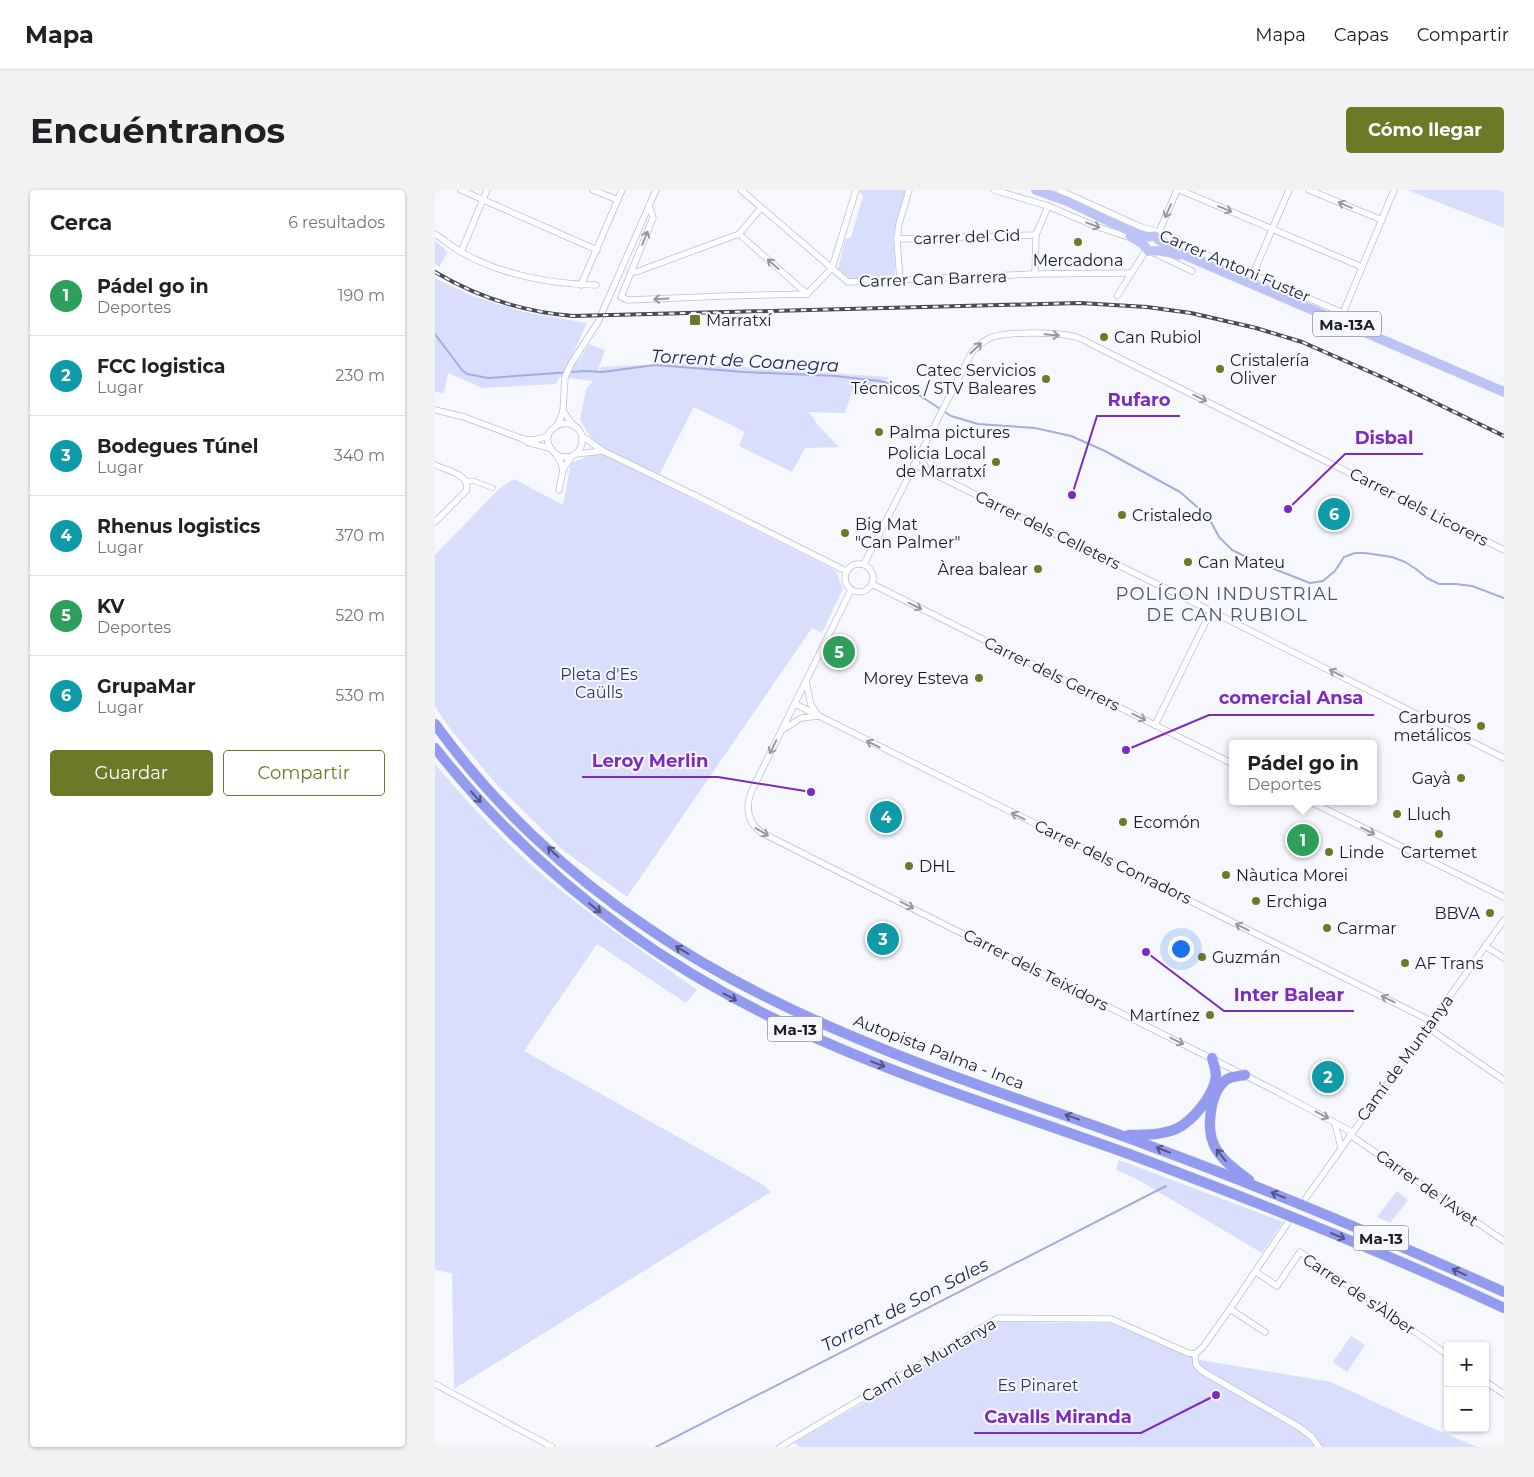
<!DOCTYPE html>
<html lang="es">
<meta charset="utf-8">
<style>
body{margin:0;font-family:Montserrat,sans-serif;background:#f2f2f2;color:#202124}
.controls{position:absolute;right:15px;bottom:15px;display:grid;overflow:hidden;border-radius:5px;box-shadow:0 1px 4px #0004}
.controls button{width:45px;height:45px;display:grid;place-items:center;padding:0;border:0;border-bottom:1px solid #e0e0e0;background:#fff;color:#202124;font:25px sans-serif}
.you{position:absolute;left:745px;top:758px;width:18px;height:18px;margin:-12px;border:4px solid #fff;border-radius:50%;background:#1a73e8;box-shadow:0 0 0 8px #1a73e833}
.badge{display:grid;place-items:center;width:32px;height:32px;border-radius:50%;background:#6c7a27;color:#fff;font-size:16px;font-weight:700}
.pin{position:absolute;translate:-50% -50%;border:2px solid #fff;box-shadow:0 1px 5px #0006}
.popup{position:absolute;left:794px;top:550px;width:148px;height:65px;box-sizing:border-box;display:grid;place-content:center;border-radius:5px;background:#fff;filter:drop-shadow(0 1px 4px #0005);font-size:16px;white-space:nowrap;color:#757577}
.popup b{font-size:19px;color:#202124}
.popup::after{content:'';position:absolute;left:50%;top:100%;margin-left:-10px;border:10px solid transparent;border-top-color:#fff}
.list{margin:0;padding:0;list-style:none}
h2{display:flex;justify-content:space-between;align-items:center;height:65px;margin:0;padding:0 20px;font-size:21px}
h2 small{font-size:16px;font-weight:400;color:#757577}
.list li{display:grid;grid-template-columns:32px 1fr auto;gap:15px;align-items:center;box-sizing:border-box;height:80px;padding:0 20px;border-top:1px solid #e0e0e0}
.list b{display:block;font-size:19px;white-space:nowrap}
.list p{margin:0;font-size:16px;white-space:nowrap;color:#757577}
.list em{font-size:16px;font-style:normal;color:#757577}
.actions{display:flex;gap:10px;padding:15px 20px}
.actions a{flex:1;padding:11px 0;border:1px solid #6c7a27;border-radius:5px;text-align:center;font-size:18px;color:#6c7a27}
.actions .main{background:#6c7a27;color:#fff}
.map{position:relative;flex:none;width:1069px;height:1257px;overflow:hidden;border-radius:5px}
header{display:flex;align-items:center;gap:30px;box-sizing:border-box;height:70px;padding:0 25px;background:#fff;border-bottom:1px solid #e0e0e0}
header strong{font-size:24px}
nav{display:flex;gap:28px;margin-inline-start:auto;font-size:18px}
.intro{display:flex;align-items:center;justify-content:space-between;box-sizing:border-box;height:120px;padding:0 30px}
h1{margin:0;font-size:35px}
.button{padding:12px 22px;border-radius:5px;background:#6c7a27;color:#fff;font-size:18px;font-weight:700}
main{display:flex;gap:30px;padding:0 30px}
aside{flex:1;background:#fff;border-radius:5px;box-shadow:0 1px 4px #0004}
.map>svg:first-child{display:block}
.green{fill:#d9defc}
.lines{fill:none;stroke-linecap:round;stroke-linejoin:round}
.stream{stroke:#a6adde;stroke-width:2}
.pedestrian-casing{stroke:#babfdc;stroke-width:5.5}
.minor-casing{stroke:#babfdc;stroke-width:7}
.primary-casing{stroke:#d6d6d8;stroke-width:10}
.motorway-casing{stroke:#d6d6d8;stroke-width:11}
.pedestrian{stroke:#fff;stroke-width:4.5}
.minor{stroke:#fff;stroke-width:5.5}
.primary{stroke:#bec3f6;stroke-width:9}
.motorway{stroke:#929bf0;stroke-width:10}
.rail-casing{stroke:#494a54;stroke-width:4}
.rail{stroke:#f7f8fe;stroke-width:2;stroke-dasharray:5.5;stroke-linecap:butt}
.oneway{stroke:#98999d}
.oneway2{stroke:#505581}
.poi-dot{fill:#6c7a27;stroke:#f7f8fe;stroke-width:2}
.labels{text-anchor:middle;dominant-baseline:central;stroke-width:4;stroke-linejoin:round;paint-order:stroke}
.shield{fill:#f7f8fe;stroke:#5c5e67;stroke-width:1}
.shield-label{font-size:15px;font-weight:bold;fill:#1a1c26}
.street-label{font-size:16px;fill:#1a1c26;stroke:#f7f8fe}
.poi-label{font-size:16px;fill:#1a1c26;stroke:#f7f8fe;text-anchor:start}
.park-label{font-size:16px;fill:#2f326d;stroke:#f7f8fe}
.water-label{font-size:18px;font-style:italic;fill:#24245e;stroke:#f7f8fe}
.neighbourhood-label{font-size:18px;letter-spacing:1px;fill:#4f536b;stroke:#f7f8fe}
.leader{fill:none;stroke:#7b2cbf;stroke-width:2}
.callout-dot{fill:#7b2cbf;stroke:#f7f8fe;stroke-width:2}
.callout-label{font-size:18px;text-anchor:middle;font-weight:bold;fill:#7b2cbf;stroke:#f7f8fe;stroke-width:4;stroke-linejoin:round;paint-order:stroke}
</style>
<header>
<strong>Mapa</strong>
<nav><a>Mapa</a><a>Capas</a><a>Compartir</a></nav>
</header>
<div class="intro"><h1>Encuéntranos</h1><a class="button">Cómo llegar</a></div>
<main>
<aside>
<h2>Cerca<small>6 resultados</small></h2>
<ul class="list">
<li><span class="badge" style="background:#2e9e5b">1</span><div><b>Pádel go in</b><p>Deportes</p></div><em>190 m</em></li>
<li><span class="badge" style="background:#0f9aa8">2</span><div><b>FCC logistica</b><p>Lugar</p></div><em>230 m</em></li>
<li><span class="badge" style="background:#0f9aa8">3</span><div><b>Bodegues Túnel</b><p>Lugar</p></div><em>340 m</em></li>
<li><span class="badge" style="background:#0f9aa8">4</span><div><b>Rhenus logistics</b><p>Lugar</p></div><em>370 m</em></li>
<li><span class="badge" style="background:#2e9e5b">5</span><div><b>KV</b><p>Deportes</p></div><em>520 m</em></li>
<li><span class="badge" style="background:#0f9aa8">6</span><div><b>GrupaMar</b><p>Lugar</p></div><em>530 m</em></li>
</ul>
<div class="actions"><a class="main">Guardar</a><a>Compartir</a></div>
</aside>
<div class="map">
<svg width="1069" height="1257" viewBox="0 0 1069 1257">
<rect width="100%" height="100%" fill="#f7f8fe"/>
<g class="green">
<polygon points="425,0 471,0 459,41 460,83 457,90 413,92 413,87 403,79 410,49 416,47 428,6 424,2"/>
<polygon points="972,0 1069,0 1069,38"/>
<polygon points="0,51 13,62 4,77 0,74"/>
<polygon points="0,88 40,107 89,122 152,133 136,168 143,172 154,154 170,160 161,186 166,177 250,173 454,187 448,197 420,193 410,223 374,222 383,235 404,257 370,258 357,282 304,256 310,242 259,217 225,283 222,291 401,381 408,399 387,443 377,438 192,707 129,661 63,596 16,540 0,517 0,365 65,298 79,289 128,315 136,273 168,261 153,244 145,229 151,199 158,191 125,187 121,194 47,198 13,183 9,203 0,202"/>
<path d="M 0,574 C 39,620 82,666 129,703 C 171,737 218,768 262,800 L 251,813 L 162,754 L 89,861 L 327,994 L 336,1002 L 19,1199 L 17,1083 L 0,1080 Z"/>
<polygon points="684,970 848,1032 827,1063 700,988 681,980"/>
<polygon points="962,1001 973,1010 955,1033 942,1027"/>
<path d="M 565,1132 L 675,1133 L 765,1170 L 896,1192 L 974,1228 L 1042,1257 L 886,1257 C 879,1239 861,1231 843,1227 C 854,1238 874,1241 880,1257 L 365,1257 L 359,1253 L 471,1188 L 534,1148 Z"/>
<polygon points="916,1146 930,1155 912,1182 898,1172"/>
</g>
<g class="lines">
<g class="stream">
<polyline points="0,144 27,180 32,184 53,188 150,181 167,182 220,175 309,182 400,186 445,191 466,197 484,205 516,226 543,234 600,238 636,246 670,261 745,302 768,322 775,330 784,347 797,360 824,373 875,393 888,391 900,381 909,367 920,363 930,363 957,367 970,372 981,379 992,388 1004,394 1021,394 1037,396 1069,408"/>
<polyline points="221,1257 731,996"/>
</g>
<g class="pedestrian-casing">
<polyline id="pedestrian" points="31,291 39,291 58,298"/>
</g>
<g class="minor-casing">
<g id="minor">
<polyline points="26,0 162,60"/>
<polyline points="158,0 183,10"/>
<polyline points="306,0 413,92 600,84 695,83"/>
<polyline points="559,0 613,16 660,36 696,48"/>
<polyline points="624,0 706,37 724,42 730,47 908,123 959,0"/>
<polyline points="745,0 927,77"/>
<polyline points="874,0 947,30"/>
<polyline points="214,15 218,28 186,107 193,110 291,106 372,104"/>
<polyline points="724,42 742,0"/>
<path d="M 0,44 C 9,50 17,57 26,62 C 67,85 115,94 161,95"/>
<polyline points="304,44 372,104"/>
<polyline points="462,49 601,45"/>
<polyline points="26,62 52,0"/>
<polyline points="717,62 757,81"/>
<polyline points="197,80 201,82 304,44 326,18"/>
<polyline points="600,84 601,45 613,16"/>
<polyline points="818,84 854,0"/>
<polyline points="465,90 462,49 464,34 474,0"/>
<polyline points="146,95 187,0"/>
<polyline points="372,104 397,78 421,0"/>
<polyline points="682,106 711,60"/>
<polyline points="0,220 29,227 88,249 92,252 114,258"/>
<polyline points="128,221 138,235"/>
<polyline points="123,235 128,221 130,187 136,174 163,132 221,0"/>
<polyline points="147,246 168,261 259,305 411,381"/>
<polyline points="88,249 99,250 113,246"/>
<polyline points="489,256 495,272 505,287"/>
<polyline points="141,264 168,261"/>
<path d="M 122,265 C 147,276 157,240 135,234 C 130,233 124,233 120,237 C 106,247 114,257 122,266 C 125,270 127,275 128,280"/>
<polyline points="479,274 776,421 1069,568"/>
<path d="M 0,275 C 11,280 37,285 31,301 L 0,332"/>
<polyline points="124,300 128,280 136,267"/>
<circle cx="424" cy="388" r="14"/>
<path d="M 429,374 L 537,162 C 542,157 548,151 555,148 C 573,141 622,142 641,147 C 647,149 653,152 658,155 L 1069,360"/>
<polyline points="437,394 798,574"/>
<path d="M 416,400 L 317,600 C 310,617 312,632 327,643 L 843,902 L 917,942"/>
<polyline points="360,514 996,831"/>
<polyline points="720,535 776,421"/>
<polyline points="349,539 366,528 384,526 376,515 371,491"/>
<polyline points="874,611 1069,707"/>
<polyline points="1050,756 1069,768"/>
<polyline points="992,837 1069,890"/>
<polyline points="900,933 906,958"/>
<polyline points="915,945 1069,1051"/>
<polyline points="871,1008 1069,730"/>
<polyline points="821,1082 842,1096 865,1062 1013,1165"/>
<polyline points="795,1119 830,1142"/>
<polyline points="760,1164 761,1175 767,1181 864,1237 877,1247 884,1257"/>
<polyline points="1050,1191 1069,1204"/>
<polyline points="0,1194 117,1257"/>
<polyline points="345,1257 563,1128 676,1129 753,1163 760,1164 768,1157 795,1119 852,1034"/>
</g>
</g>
<g class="primary-casing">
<g id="primary">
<polyline points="601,0 632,11 692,40 712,47 720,46 724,50 754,67 1069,202"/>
<polyline points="695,46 708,54 713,61 725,61 744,65"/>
</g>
</g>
<g class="motorway-casing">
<g id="motorway">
<path d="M 0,534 C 57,613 132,684 213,738 C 281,785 366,826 443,857 C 532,894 625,922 715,956 C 835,1000 953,1050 1069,1102"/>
<path d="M 0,558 C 91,673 206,764 338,828 C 452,884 575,921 694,964 C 820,1011 947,1061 1069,1118"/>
<path d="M 810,885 C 804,886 796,886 791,890 C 775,902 771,938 779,955 C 786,970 801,980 814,990"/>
<path d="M 694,945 C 709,945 726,945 741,939 C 758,931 778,906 781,887 C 781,881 779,874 777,868"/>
</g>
</g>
<use href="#pedestrian" class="pedestrian"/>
<use href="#minor" class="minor"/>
<use href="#primary" class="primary"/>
<use href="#motorway" class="motorway"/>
<g class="rail-casing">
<path id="rail" d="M 0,82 C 42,107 89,122 138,126 L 645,113 L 712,117 L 756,123 L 821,138 L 867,152 L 949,188 L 1069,246"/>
</g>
<use href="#rail" class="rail"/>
</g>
<defs><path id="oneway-shaft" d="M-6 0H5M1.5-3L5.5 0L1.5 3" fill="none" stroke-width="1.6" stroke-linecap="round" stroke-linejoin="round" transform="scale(1.25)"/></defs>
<g class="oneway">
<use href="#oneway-shaft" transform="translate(910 15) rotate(-157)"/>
<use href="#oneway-shaft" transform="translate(790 19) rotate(23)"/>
<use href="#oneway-shaft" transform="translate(733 21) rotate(114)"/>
<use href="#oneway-shaft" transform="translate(658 35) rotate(21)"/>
<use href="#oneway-shaft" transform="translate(210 48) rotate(-68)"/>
<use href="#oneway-shaft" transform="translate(338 74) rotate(-139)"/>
<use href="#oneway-shaft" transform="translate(226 109) rotate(177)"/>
<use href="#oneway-shaft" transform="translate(617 145) rotate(5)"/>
<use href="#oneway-shaft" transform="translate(541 158) rotate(-44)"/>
<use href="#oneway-shaft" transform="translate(765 208) rotate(27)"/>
<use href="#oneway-shaft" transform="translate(480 416) rotate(26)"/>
<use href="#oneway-shaft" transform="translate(901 483) rotate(-153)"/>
<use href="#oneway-shaft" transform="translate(704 527) rotate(26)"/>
<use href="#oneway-shaft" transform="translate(438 554) rotate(-153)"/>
<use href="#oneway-shaft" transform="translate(338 557) rotate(117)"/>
<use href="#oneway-shaft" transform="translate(583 626) rotate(-154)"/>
<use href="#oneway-shaft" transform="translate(933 641) rotate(26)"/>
<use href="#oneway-shaft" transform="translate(327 642) rotate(31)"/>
<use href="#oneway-shaft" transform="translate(472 715) rotate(27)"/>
<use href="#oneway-shaft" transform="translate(807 737) rotate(-153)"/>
<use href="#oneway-shaft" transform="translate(953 809) rotate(-154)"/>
<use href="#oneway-shaft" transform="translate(742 851) rotate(27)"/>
<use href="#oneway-shaft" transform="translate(887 925) rotate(28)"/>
</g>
<g class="oneway2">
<use href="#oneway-shaft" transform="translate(41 607) rotate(48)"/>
<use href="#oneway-shaft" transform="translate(118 662) rotate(-137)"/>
<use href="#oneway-shaft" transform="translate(160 718) rotate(39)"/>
<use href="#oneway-shaft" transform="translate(247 760) rotate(-149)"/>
<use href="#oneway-shaft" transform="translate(295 807) rotate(28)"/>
<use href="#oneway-shaft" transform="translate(443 874) rotate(21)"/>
<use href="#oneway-shaft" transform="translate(637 927) rotate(-160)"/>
<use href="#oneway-shaft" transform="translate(728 960) rotate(-159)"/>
<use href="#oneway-shaft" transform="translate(786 965) rotate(-128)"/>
<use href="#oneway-shaft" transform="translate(843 1005) rotate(-158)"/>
<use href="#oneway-shaft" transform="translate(903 1046) rotate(23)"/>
<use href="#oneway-shaft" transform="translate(1024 1082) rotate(-156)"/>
</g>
<g class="poi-dot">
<circle cx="643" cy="52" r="5"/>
<rect x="254" y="124" width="12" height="12" rx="2.5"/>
<circle cx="669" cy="147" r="5"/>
<circle cx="785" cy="179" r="5"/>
<circle cx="611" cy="189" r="5"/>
<circle cx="444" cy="242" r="5"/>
<circle cx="561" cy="272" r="5"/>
<circle cx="687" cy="325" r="5"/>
<circle cx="410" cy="343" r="5"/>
<circle cx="753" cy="372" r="5"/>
<circle cx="603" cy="379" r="5"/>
<circle cx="544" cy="488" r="5"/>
<circle cx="1046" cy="536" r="5"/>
<circle cx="1026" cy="588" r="5"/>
<circle cx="962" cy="624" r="5"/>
<circle cx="688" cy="632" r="5"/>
<circle cx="1004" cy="644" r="5"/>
<circle cx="894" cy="662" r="5"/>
<circle cx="474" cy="676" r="5"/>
<circle cx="791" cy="685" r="5"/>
<circle cx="821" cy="711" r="5"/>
<circle cx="1055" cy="723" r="5"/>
<circle cx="892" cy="738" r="5"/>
<circle cx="767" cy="767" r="5"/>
<circle cx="970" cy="773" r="5"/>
<circle cx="775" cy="825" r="5"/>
</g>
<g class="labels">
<g class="shield">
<rect x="878" y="121.5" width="68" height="25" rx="4"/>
<rect x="332.5" y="826.5" width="55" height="25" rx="4"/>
<rect x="918.5" y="1035.5" width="55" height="25" rx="4"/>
</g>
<g class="shield-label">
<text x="912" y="134">Ma-13A</text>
<text x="360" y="839">Ma-13</text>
<text x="946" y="1048">Ma-13</text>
</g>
<g class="street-label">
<text transform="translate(532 47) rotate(-2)">carrer del Cid</text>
<text transform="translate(800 76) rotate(23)">Carrer Antoni Fuster</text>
<text transform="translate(498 89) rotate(-2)">Carrer Can Barrera</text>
<text transform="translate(984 317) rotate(27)">Carrer dels Licorers</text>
<text transform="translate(613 340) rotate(26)">Carrer dels Celleters</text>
<text transform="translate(617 484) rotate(26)">Carrer dels Gerrers</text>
<text transform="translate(678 672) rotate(26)">Carrer dels Conradors</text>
<text transform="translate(601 780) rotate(27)">Carrer dels Teixidors</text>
<text transform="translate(504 862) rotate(21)">Autopista Palma - Inca</text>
<text transform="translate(970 868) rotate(-54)">Camí de Muntanya</text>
<text transform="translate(992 998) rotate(35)">Carrer de l'Avet</text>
<text transform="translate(924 1104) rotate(34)">Carrer de s'Àlber</text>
<text transform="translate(494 1170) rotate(-30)">Camí de Muntanya</text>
</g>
<g class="poi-label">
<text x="643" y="70" text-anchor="middle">Mercadona</text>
<text x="271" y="130">Marratxí</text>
<text x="679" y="147">Can Rubiol</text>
<text x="795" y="170">Cristalería<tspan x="795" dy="18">Oliver</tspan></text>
<text x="601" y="180" text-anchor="end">Catec Servicios<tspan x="601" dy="18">Técnicos / STV Baleares</tspan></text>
<text x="454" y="242">Palma pictures</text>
<text x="551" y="263" text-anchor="end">Policia Local<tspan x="551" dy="18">de Marratxí</tspan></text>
<text x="697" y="325">Cristaledo</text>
<text x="420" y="334">Big Mat<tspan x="420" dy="18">"Can Palmer"</tspan></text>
<text x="763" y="372">Can Mateu</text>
<text x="593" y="379" text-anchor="end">Àrea balear</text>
<text x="534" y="488" text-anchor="end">Morey Esteva</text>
<text x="1036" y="527" text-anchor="end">Carburos<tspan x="1036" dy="18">metálicos</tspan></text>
<text x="1016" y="588" text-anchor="end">Gayà</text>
<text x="972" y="624">Lluch</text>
<text x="698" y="632">Ecomón</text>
<text x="904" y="662">Linde</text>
<text x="1004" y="662" text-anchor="middle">Cartemet</text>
<text x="484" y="676">DHL</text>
<text x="801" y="685">Nàutica Morei</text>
<text x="831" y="711">Erchiga</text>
<text x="1045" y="723" text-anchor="end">BBVA</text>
<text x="902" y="738">Carmar</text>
<text x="777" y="767">Guzmán</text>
<text x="980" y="773">AF Trans</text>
<text x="765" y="825" text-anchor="end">Martínez</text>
</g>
<g class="park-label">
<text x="164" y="484">Pleta d'Es<tspan x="164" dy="18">Caülls</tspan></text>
<text x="603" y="1195">Es Pinaret</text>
</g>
<g class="water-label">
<text transform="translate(310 171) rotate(3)">Torrent de Coanegra</text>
<text transform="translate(470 1115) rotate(-27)">Torrent de Son Sales</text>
</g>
<g class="neighbourhood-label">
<text x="792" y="404">POLÍGON INDUSTRIAL<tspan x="792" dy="21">DE CAN RUBIOL</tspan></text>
</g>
</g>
<path class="leader" d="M637 305L662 226H745M853 319L910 264H988M691 560L774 525H939M376 602L283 587H147M711 762L789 821H919M781 1205L706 1243H539"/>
<g class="callout-dot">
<circle cx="637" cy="305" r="5"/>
<circle cx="853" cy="319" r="5"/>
<circle cx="691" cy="560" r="5"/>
<circle cx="376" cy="602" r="5"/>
<circle cx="711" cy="762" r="5"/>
<circle cx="781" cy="1205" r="5"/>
</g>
<g class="callout-label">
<text x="704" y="216">Rufaro</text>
<text x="949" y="254">Disbal</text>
<text x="856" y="514">comercial Ansa</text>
<text x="215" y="577">Leroy Merlin</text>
<text x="854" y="811">Inter Balear</text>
<text x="623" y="1233">Cavalls Miranda</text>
</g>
</svg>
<div class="controls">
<button>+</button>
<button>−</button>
</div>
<div class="you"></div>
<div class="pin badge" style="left:868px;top:650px;background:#2e9e5b">1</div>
<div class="popup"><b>Pádel go in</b>Deportes</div>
<div class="pin badge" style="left:893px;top:887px;background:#0f9aa8">2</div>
<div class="pin badge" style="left:448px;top:749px;background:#0f9aa8">3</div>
<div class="pin badge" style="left:451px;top:627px;background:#0f9aa8">4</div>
<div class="pin badge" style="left:404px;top:462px;background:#2e9e5b">5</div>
<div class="pin badge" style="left:899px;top:324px;background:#0f9aa8">6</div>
</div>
</main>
